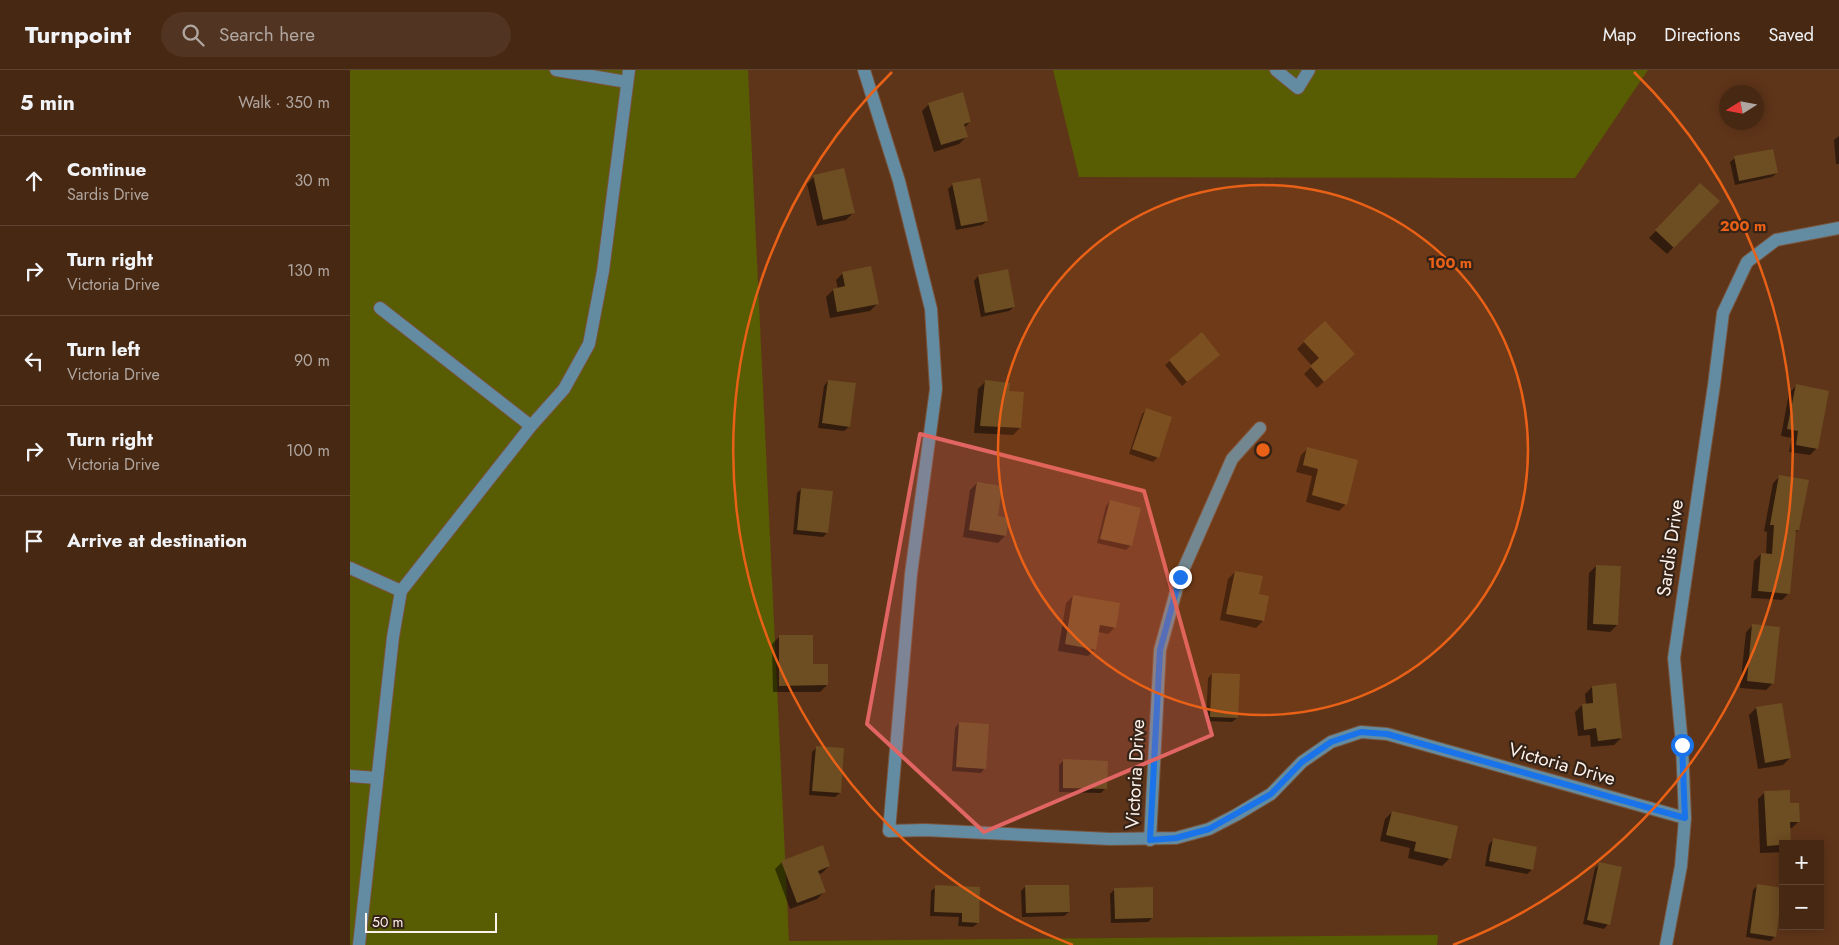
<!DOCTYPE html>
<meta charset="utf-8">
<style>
body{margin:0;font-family:Jost,sans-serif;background:#513421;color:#f1f3f6}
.controls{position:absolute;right:15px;bottom:15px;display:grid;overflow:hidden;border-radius:0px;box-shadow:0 2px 12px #0003}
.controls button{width:45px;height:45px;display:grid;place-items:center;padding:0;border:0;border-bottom:1px solid #5f4433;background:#472813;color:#f1f3f6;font:25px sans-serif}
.compass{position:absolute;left:1369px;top:15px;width:45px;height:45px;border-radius:50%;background:#472813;box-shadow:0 2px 12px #0003;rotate:259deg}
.scale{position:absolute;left:15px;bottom:12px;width:132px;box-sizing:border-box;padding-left:5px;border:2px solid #fcf2eb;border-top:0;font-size:14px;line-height:18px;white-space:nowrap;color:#fcf2eb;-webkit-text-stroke:4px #362317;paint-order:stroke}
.stop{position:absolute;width:15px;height:15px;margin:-11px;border:4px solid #1a73e8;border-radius:50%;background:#fff}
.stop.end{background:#1a73e8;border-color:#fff;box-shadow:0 1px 5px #0008}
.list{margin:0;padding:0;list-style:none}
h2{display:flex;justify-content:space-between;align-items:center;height:65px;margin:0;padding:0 20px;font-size:21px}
h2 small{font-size:16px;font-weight:400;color:#b0a6a0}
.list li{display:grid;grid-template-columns:32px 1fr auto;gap:15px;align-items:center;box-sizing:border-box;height:90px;padding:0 20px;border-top:1px solid #5f4433}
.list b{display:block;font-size:19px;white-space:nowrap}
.list p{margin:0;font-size:16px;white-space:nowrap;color:#b0a6a0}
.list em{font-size:16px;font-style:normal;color:#b0a6a0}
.icon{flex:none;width:28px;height:28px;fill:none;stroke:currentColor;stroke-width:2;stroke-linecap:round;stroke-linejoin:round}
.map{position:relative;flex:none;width:1489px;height:875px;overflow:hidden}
header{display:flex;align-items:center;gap:30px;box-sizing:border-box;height:70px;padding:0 25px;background:#472813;border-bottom:1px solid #5f4433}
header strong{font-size:24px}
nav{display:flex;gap:28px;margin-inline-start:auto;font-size:18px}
.search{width:350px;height:45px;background:#513421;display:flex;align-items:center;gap:12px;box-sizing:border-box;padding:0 18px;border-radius:28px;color:#b0a6a0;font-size:19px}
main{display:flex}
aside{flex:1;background:#472813}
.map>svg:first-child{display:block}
.green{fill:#585c02}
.shadow{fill:#0007}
.building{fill:#6d4d22}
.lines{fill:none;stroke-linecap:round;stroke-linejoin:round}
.minor-casing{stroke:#78533b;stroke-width:14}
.minor{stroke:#638ca2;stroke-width:12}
.route{stroke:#1a73e8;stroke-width:6}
.marked{fill:#e16562;fill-opacity:0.2;stroke:#e16562;stroke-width:4;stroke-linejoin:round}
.ring{fill:none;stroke:#e96117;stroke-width:2.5}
.labels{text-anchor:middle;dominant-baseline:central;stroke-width:4.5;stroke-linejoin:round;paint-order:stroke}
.street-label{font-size:19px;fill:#fcf2eb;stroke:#362317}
.centre{fill:#e96117;stroke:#362317;stroke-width:2.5}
.ring-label{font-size:15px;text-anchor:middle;font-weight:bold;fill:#e96117;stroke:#362317;stroke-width:4.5;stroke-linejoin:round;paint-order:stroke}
</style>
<header>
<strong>Turnpoint</strong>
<div class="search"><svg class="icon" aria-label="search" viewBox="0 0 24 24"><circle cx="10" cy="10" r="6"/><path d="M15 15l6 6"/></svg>Search here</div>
<nav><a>Map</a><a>Directions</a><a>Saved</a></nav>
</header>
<main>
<aside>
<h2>5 min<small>Walk · 350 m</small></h2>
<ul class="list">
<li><svg class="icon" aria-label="ahead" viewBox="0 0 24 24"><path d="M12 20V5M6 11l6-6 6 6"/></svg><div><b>Continue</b><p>Sardis Drive</p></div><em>30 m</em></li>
<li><svg class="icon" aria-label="right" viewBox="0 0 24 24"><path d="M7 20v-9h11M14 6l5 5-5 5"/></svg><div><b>Turn right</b><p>Victoria Drive</p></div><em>130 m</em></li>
<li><svg class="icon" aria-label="left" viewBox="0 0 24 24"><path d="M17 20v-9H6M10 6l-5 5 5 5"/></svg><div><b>Turn left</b><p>Victoria Drive</p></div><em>90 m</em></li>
<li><svg class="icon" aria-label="right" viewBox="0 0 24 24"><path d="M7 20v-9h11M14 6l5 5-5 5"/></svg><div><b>Turn right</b><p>Victoria Drive</p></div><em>100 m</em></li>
<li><svg class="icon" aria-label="arrive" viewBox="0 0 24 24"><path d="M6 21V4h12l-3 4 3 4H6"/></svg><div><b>Arrive at destination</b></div></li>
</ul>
</aside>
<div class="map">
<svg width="1489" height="875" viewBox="0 0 1489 875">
<rect width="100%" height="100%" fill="#5f3519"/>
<g class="green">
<polygon points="0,0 398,0 439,871 1088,865 1087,875 0,875"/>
<polygon points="703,0 1298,0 1225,108 729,107"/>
</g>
<g class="shadow">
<polygon points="579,34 620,52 614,58 616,67 609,74 584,82 572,41"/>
<polygon points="1489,66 1489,94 1486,94 1484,70"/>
<polygon points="1385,88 1427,103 1422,107 1385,115 1380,92"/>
<polygon points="464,107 503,143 496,150 467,156 457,114"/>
<polygon points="603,114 637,151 632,155 606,160 598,119"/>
<polygon points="1350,115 1368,131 1317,184 1299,168"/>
<polygon points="657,201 664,237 659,241 631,247 624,211 628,206"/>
<polygon points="493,203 527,234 520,241 480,248 476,227 483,220 488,219 486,210"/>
<polygon points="851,264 864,289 832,316 815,295"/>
<polygon points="954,272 996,291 967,318 954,304 962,296 947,279"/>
<polygon points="478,311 499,357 494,361 468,358 474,316"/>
<polygon points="635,312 670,358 663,365 624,363 628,319"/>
<polygon points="1446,316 1467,378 1460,385 1439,382 1442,368 1431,366 1439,323"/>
<polygon points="797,339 808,387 803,392 779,384 792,344"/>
<polygon points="958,378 996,434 989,441 956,432 962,406 946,402 951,385"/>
<polygon points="1430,406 1448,460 1444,464 1439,523 1432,530 1401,528 1404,491 1411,484 1416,485 1417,462 1414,461 1423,413"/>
<polygon points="627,413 655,466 648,473 613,467 620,420"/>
<polygon points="451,419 477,463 473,467 443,464 447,423"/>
<polygon points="760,431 790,439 780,476 776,480 747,473 756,436"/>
<polygon points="1246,496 1267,555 1260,562 1237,560 1239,503"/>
<polygon points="885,502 908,525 913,551 906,558 870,550 878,509"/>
<polygon points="723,526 765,557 758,564 748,562 745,579 738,586 708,581 716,533"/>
<polygon points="1403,555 1423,613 1416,620 1390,618 1396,562"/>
<polygon points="429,567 462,595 477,615 470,622 423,622 422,574"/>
<polygon points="862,604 887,648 882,652 856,651 858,608"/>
<polygon points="1242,617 1271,668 1264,675 1241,677 1240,665 1228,666 1225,642 1232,635 1236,635 1235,624"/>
<polygon points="1431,634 1440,688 1433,695 1408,699 1399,645 1406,638"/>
<polygon points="609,653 635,698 631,703 602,701 605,658"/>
<polygon points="467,677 490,723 485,727 459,725 462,682"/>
<polygon points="713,691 756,718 751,723 709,722 709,695"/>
<polygon points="1415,722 1439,734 1449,751 1442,758 1439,758 1433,774 1433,782 1410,783 1408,729"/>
<polygon points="1042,742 1099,789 1092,796 1058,788 1060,778 1030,771 1035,749"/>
<polygon points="1144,769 1182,800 1177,804 1135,796 1139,774"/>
<polygon points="432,792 479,796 472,803 468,804 474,822 467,829 440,839 425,799"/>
<polygon points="1250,794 1258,854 1254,859 1233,854 1245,798"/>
<polygon points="1408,815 1425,866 1421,871 1396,867 1403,820"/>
<polygon points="586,817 628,853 623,857 608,856 609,847 580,846 581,821"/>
<polygon points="675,817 719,842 714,846 672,847 671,821"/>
<polygon points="765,819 802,848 798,852 761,853 760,824"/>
</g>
<g class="building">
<polygon points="613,22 621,52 614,54 618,67 591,75 578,33"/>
<polygon points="1423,79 1428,103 1389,111 1384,86"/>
<polygon points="494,98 505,143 473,150 463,105"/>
<polygon points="630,108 638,151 611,156 602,113"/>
<polygon points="1350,113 1370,131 1324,178 1305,160"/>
<polygon points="521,196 529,234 487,242 483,219 495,216 492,202"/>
<polygon points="658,199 665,237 635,243 628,205"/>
<polygon points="975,251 1005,284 974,312 960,296 969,288 953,271"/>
<polygon points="852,262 870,285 837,312 819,290"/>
<polygon points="478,310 506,313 500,357 472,353"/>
<polygon points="635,310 660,313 659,321 674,322 671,358 630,356"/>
<polygon points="1446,314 1479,321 1468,379 1446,375 1448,361 1437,359"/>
<polygon points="796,338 822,347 809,388 782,379"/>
<polygon points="957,377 1008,390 997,435 962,425 968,399 953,395"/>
<polygon points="1429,405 1459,410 1449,460 1446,460 1440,524 1408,521 1411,483 1422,484 1424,455 1420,455"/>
<polygon points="627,412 652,416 648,446 659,448 656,466 619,460"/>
<polygon points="451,418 483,421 478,463 447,460"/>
<polygon points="760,430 791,438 782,476 750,469"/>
<polygon points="1246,495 1271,496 1268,555 1243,554"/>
<polygon points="885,501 913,506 909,524 919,526 914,551 876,544"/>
<polygon points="723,525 770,533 766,558 750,555 746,580 715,574"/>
<polygon points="1402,554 1430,557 1424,614 1397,611"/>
<polygon points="429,565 463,565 463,594 478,594 478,615 429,616"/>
<polygon points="862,603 890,604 888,648 860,647"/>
<polygon points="1266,613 1272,668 1248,671 1246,658 1234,660 1232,634 1243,633 1242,616"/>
<polygon points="1432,633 1441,688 1415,693 1406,637"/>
<polygon points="609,652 639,654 636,699 606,697"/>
<polygon points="466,676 494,678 491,723 462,721"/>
<polygon points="713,689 758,691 757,719 713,718"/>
<polygon points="1440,720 1440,733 1449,733 1450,752 1440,752 1441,774 1417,776 1414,721"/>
<polygon points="1042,741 1108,756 1101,789 1064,781 1066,772 1036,765"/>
<polygon points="1143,768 1187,777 1183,800 1139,791"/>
<polygon points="473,775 480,796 468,801 476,822 447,833 431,791"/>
<polygon points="1249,792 1272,797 1260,855 1237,850"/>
<polygon points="1407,814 1433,818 1426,867 1400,863"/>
<polygon points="585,815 630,817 629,853 612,852 612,843 584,842"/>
<polygon points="675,815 719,815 720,842 676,843"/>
<polygon points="803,817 803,848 765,849 764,818"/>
</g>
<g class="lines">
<g class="minor-casing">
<g id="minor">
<polyline points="206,0 277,12"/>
<polyline points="514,0 549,111 581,239 586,319 561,504 539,761 575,760 760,769 826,768 859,759 886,745 921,724 952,692 981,672 1011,662 1037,664 1335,748"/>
<polyline points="926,0 948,18 959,0"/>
<polyline points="30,238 181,356"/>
<polyline points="0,498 51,521"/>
<polyline points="0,706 27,708"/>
<polyline points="800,770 810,580 830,507 882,389 910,358"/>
<polyline points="9,875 43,567 51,521 181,356 214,319 239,274 253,201 279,0"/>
<polyline points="1316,875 1331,796 1335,748 1332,675 1324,588 1364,315 1373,243 1397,192 1426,170 1489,158"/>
</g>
</g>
<use href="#minor" class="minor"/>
</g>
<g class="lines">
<polyline class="route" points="830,507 810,580 800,770 826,768 859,759 921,724 952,692 981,672 1011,662 1037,664 1335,748 1332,675"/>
</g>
<path class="marked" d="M 570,364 L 794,421 L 862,665 L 634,762 L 517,654 Z"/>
<circle cx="913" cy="380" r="265" fill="#e96117" fill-opacity=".12"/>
<g class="ring">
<circle cx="913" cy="380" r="265"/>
<path d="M723 875A530 530 0 0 1 542 2M1284 2A530 530 0 0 1 1103 875"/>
</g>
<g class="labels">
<g class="street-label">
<text transform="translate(1320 478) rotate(-82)">Sardis Drive</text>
<text transform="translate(1212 694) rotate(16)">Victoria Drive</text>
<text transform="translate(785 704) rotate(-87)">Victoria Drive</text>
</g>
</g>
<circle cx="913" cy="380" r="8" class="centre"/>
<g class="ring-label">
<text x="1393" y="161">200 m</text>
<text x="1100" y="198">100 m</text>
</g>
</svg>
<div class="controls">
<button>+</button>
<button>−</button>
</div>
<svg class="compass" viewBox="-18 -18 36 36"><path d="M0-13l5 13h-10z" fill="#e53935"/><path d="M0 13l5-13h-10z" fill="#b0a6a0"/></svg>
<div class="scale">50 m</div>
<div class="stop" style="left:1332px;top:675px"></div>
<div class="stop end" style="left:830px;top:507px"></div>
</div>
</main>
